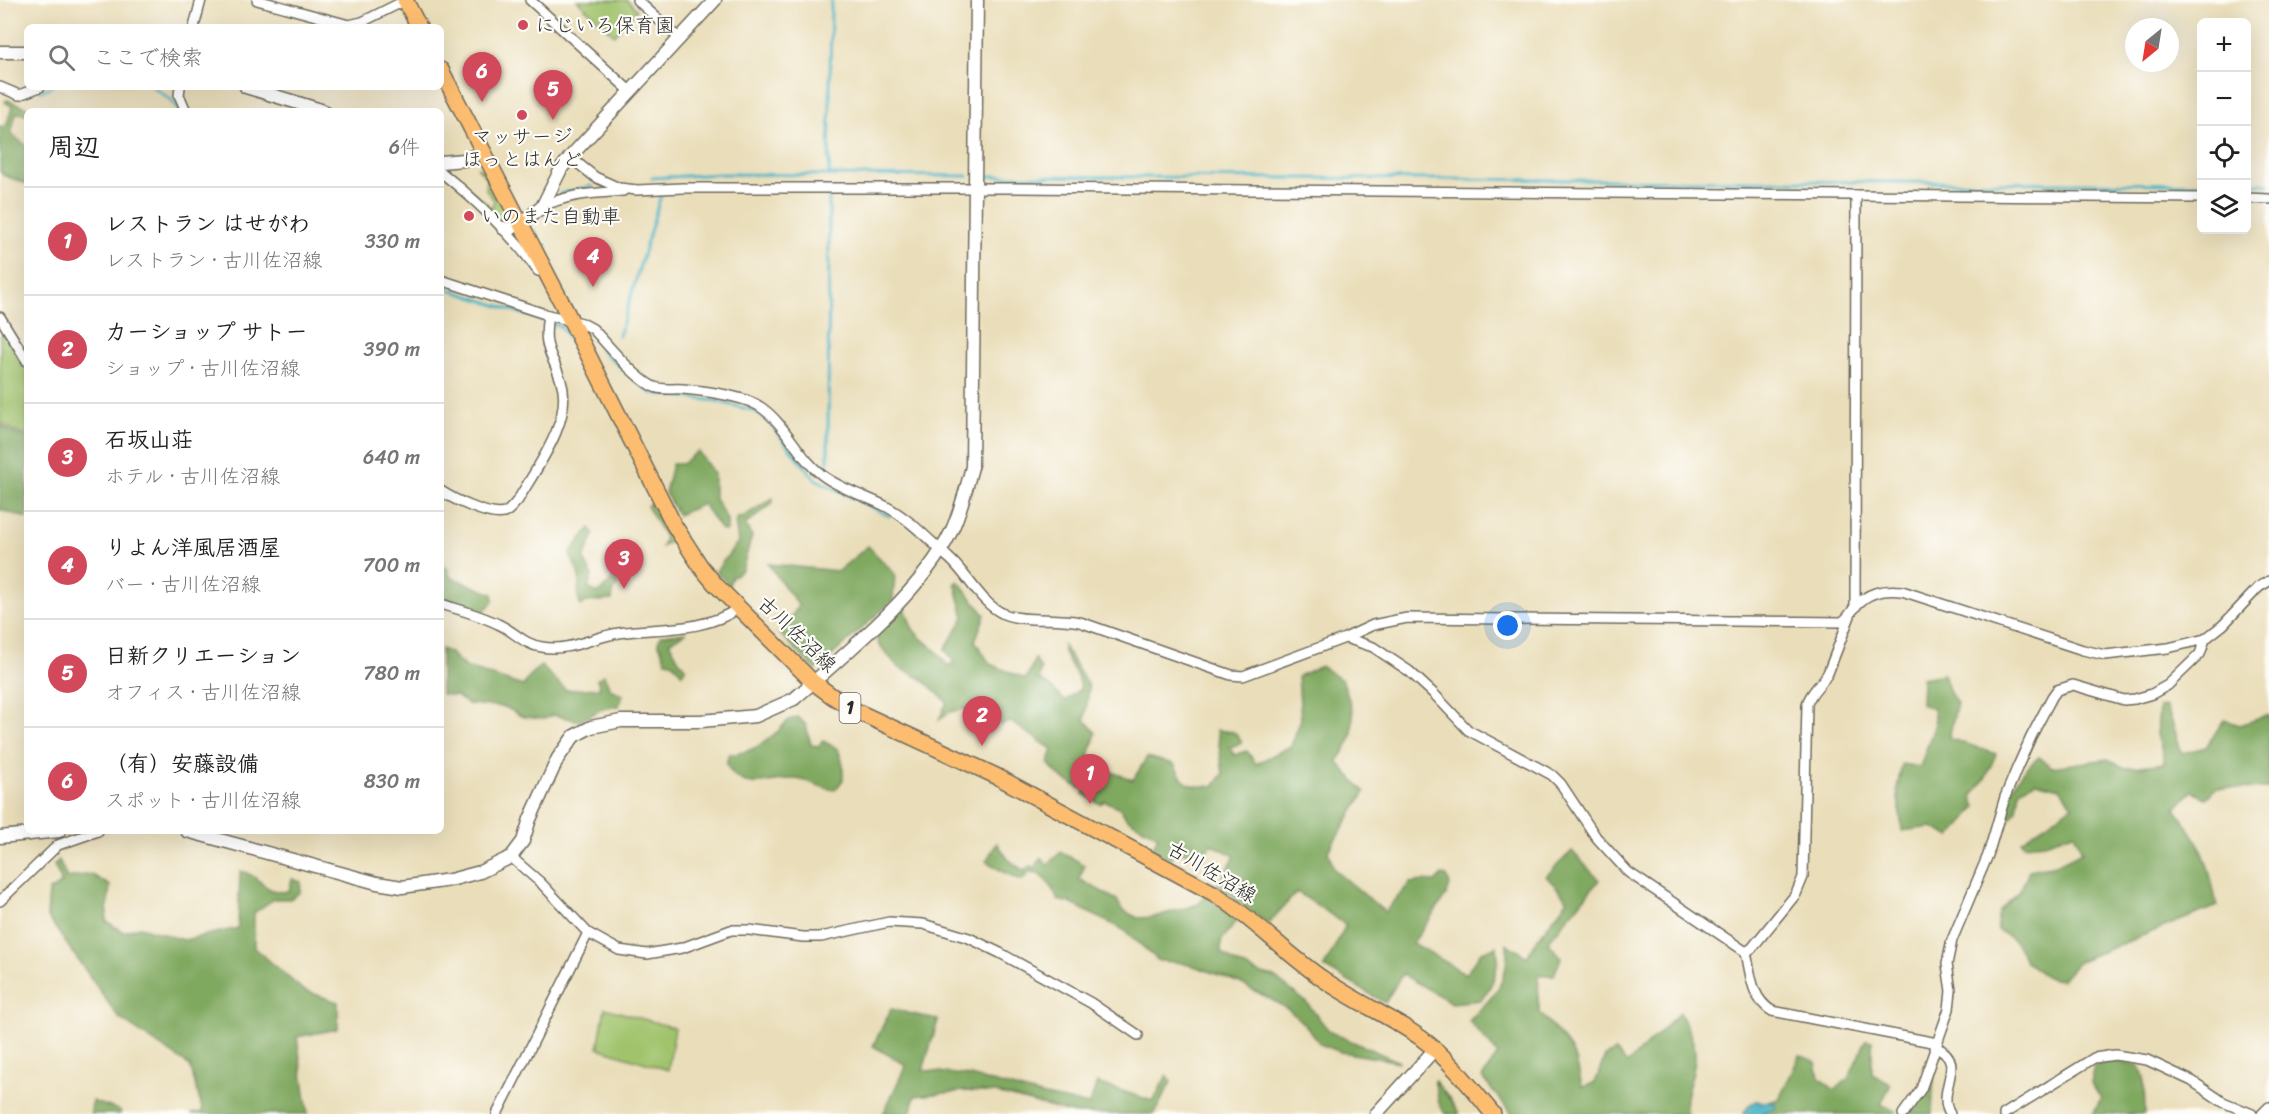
<!DOCTYPE html>
<html lang="ja">
<meta charset="utf-8">
<style>
body{margin:0;font-family:Sriracha,"Klee One",sans-serif;background:#f2f2f2;color:#222}
.controls{position:absolute;right:18px;top:18px;display:grid;overflow:hidden;border-radius:9px;box-shadow:0 6px 24px #0002}
.controls button{width:54px;height:54px;display:grid;place-items:center;padding:0;border:0;border-bottom:2px solid #e0e0e0;background:#fff;color:#222;font:30px sans-serif}
.compass{position:absolute;left:2125px;top:18px;width:54px;height:54px;border-radius:50%;background:#fff;box-shadow:0 6px 24px #0002;rotate:210deg}
.you{position:absolute;left:1508px;top:626px;width:21px;height:21px;margin:-15px;border:4px solid #fff;border-radius:50%;background:#1a73e8;box-shadow:0 0 0 9px #1a73e833}
.badge{display:grid;place-items:center;width:39px;height:39px;border-radius:50%;background:#d1495b;color:#fff;font-size:20px;font-weight:700}
.pin{position:absolute;translate:-50% -50px;filter:drop-shadow(0 2px 3px #0008)}
.pin::after{content:'';position:absolute;top:32px;width:21px;height:18px;background:inherit;clip-path:polygon(0 0,100% 0,50% 100%)}
.list{margin:0;padding:0;list-style:none}
h2{display:flex;justify-content:space-between;align-items:center;height:78px;margin:0;padding:0 24px;font-size:26px}
h2 small{font-size:20px;font-weight:400;color:#767676}
.list li{display:grid;grid-template-columns:39px 1fr auto;gap:18px;align-items:center;box-sizing:border-box;height:108px;padding:0 24px;border-top:2px solid #e0e0e0}
.list b{display:block;font-size:22px;white-space:nowrap}
.list p{margin:0;font-size:20px;white-space:nowrap;color:#767676}
.list em{font-size:20px;font-style:normal;color:#767676}
.icon{flex:none;width:33px;height:33px;fill:none;stroke:currentColor;stroke-width:2;stroke-linecap:round;stroke-linejoin:round}
.map{position:relative;flex:none;width:2269px;height:1114px;overflow:hidden}
.search{position:absolute;background:#fff;box-shadow:0 6px 24px #0002;left:24px;top:24px;width:420px;height:66px;display:flex;align-items:center;gap:15px;box-sizing:border-box;padding:0 21px;border-radius:9px;color:#767676;font-size:22px}
.panel{position:absolute;background:#fff;box-shadow:0 6px 24px #0002;left:24px;top:108px;width:420px;height:726px;border-radius:9px}
.map>svg:first-child{display:block}
.green{fill:#a0c36c;stroke:#66774c;stroke-width:1.5}
.forest{fill:#80a960;stroke:#566a46;stroke-width:1.5}
.water{fill:#47b2c5;stroke:#396e78;stroke-width:1.5}
.lines{fill:none;stroke-linecap:round;stroke-linejoin:round}
.stream{stroke:#47b2c5;stroke-width:3}
.minor-casing{stroke:#6e6a5d;stroke-width:12}
.tertiary-casing{stroke:#6e6a5d;stroke-width:15}
.primary-casing{stroke:#6e6a5d;stroke-width:18}
.minor{stroke:#fff;stroke-width:9}
.tertiary{stroke:#fff;stroke-width:12}
.primary{stroke:#fcbd6f;stroke-width:15}
.poi-dot{fill:#d1495b;stroke:#fdfcf7;stroke-width:2}
.labels{text-anchor:middle;dominant-baseline:central;stroke-width:4.5;stroke-linejoin:round;paint-order:stroke}
.shield{fill:#fdfcf7;stroke:#6a6a68;stroke-width:1.5}
.shield-label{font-size:18px;font-weight:bold;fill:#2b2b2b}
.poi-label{font-size:20px;fill:#2b2b2b;stroke:#fdfcf7;text-anchor:start}
.street-label{font-size:20px;fill:#2b2b2b;stroke:#fdfcf7}
</style>
<div class="map">
<svg width="2269" height="1114" viewBox="0 0 2269 1114">
<rect width="100%" height="100%" fill="#fdfcf7"/>
<filter id="ink" filterUnits="userSpaceOnUse"><feTurbulence type="fractalNoise" baseFrequency=".0167" numOctaves="2"/><feDisplacementMap in="SourceGraphic" scale="12" xChannelSelector="R" yChannelSelector="G"/><feConvolveMatrix kernelMatrix="1 2 1 2 8 2 1 2 1" color-interpolation-filters="sRGB"/></filter>
<filter id="wash" filterUnits="userSpaceOnUse"><feTurbulence type="fractalNoise" baseFrequency=".008" numOctaves="4" result="noise"/><feDisplacementMap in="SourceGraphic" scale="24" xChannelSelector="R" yChannelSelector="G"/><feGaussianBlur stdDeviation="1.35" result="paint"/><feColorMatrix in="noise" values="0 0 0 0 0 0 0 0 0 0 0 0 0 0 0 0 0 1.4 0 .05"/><feComposite in="paint" operator="in"/></filter>
<g filter="url(#wash)">
<rect width="100%" height="100%" fill="#eadeba"/>
<g class="green">
<polygon points="577,0 627,0 637,10 614,35"/>
<polygon points="477,167 485,172 511,222 505,225 454,176 460,178 461,182 492,208 494,200 486,190 487,179"/>
<polygon points="4,333 27,372 27,435 20,434 0,422 0,336"/>
<polygon points="605,1008 675,1028 668,1070 598,1048"/>
</g>
<g class="forest">
<polygon points="7,100 31,109 27,111 27,114 16,113 11,134 27,146 27,184 3,175 0,171 0,126 6,127 12,107 5,102"/>
<polygon points="0,425 19,436 27,437 27,518 0,510"/>
<polygon points="698,451 714,474 714,497 727,520 727,531 721,530 703,504 678,515 665,493 672,464 682,464"/>
<polygon points="773,498 772,504 745,525 752,536 742,570 732,577 729,585 716,571 738,542 735,521 737,518 743,517"/>
<polygon points="652,502 656,504 674,539 662,547 665,537 647,506"/>
<path d="M 590,528 L 594,534 L 584,559 L 592,576 L 588,588 L 598,593 L 615,577 L 618,584 L 613,591 L 612,600 L 586,602 L 581,606 C 575,597 580,587 579,577 C 578,568 572,562 570,553 Z"/>
<polygon points="868,546 895,574 893,600 816,670 779,633 799,606 768,564 838,571"/>
<polygon points="441,564 448,569 450,577 493,594 493,602 482,613 441,598"/>
<path d="M 958,581 L 985,615 L 975,641 L 990,664 L 1026,679 L 1035,659 L 1041,669 L 1039,679 L 1053,689 L 1065,701 L 1081,688 C 1078,669 1063,661 1063,645 L 1089,687 L 1085,720 L 1096,733 L 1089,756 L 1096,766 L 1133,780 L 1147,757 L 1174,764 C 1186,787 1188,787 1214,786 L 1223,774 L 1217,730 L 1234,732 L 1241,741 L 1241,743 L 1230,747 L 1234,755 L 1247,751 L 1256,764 L 1291,746 L 1301,719 L 1298,676 L 1321,666 L 1343,681 L 1353,713 L 1352,735 L 1344,752 L 1337,762 L 1365,792 L 1328,851 L 1334,869 L 1385,912 L 1410,883 L 1424,881 L 1435,882 L 1442,875 L 1447,876 L 1450,885 L 1447,894 L 1413,943 L 1466,974 L 1481,952 L 1497,946 C 1500,967 1494,984 1481,1000 L 1452,1003 L 1402,974 L 1385,1003 L 1324,967 L 1346,925 L 1297,892 L 1268,924 L 1217,885 L 1235,856 L 1211,844 L 1201,862 L 1177,849 L 1171,859 L 1152,849 L 1158,836 L 1126,818 L 1120,808 L 1105,801 L 1100,804 L 1083,794 L 1084,789 C 1068,784 1059,777 1048,763 L 1053,750 L 1011,722 L 1001,725 L 964,709 L 950,712 L 939,720 L 947,702 L 922,679 L 898,667 L 879,645 L 876,635 L 905,608 C 908,615 909,621 912,627 C 918,640 941,650 945,664 L 952,665 L 953,660 L 945,649 L 964,617 L 955,583 Z"/>
<polygon points="687,632 669,642 680,662 686,667 682,674 672,662 666,661 658,642 661,635"/>
<polygon points="441,649 450,653 465,667 523,686 533,672 541,666 566,690 600,688 597,679 604,675 610,689 623,695 619,706 602,709 580,721 553,715 544,719 523,717 505,707 468,704 456,696 441,694"/>
<polygon points="1944,674 1950,693 1957,703 1949,738 1996,754 1986,777 1972,797 1976,807 1951,837 1932,827 1902,831 1897,788 1902,764 1920,767 1935,724 1933,709 1921,704 1922,678"/>
<path d="M 2165,706 C 2173,717 2176,738 2182,753 L 2206,747 L 2224,720 L 2240,725 L 2269,715 L 2269,789 L 2216,788 L 2206,798 L 2192,791 L 2175,809 C 2204,846 2208,861 2217,906 L 2079,961 L 2062,980 C 2042,979 2042,971 2025,962 C 2019,944 2014,939 1998,930 C 1995,906 2005,908 2018,893 C 2023,887 2026,878 2029,870 L 2056,865 L 2082,852 L 2074,833 L 2045,843 L 2024,845 L 2021,841 L 2073,806 L 2060,788 L 2035,782 L 2020,790 L 2017,810 L 2003,827 C 2003,800 2017,773 2039,757 L 2052,767 L 2108,759 L 2125,768 L 2165,763 L 2157,734 L 2159,707 Z"/>
<path d="M 798,717 L 806,725 L 811,745 L 818,746 L 823,741 L 838,749 L 843,764 L 843,780 L 835,790 C 821,789 810,780 795,779 C 775,778 749,792 733,774 C 727,767 725,763 729,754 C 748,754 766,743 779,730 C 787,722 786,720 798,717 Z"/>
<polygon points="997,843 1008,859 1024,871 1030,866 1034,868 1041,858 1048,864 1061,852 1085,865 1079,879 1117,900 1122,910 1138,918 1154,917 1199,904 1204,895 1238,920 1221,941 1221,952 1234,962 1258,973 1274,977 1306,1002 1330,1032 1400,1062 1341,1052 1320,1044 1306,1026 1289,1010 1272,1000 1240,983 1197,967 1177,962 1159,961 1124,930 1070,903 1058,900 1051,886 1039,873 1030,872 1022,880 1005,873 986,861"/>
<path d="M 1572,851 L 1599,880 L 1548,942 L 1561,958 L 1554,975 L 1539,975 L 1538,999 L 1540,1013 L 1565,1041 L 1576,1059 L 1582,1087 L 1595,1083 L 1605,1056 L 1616,1051 L 1627,1064 L 1680,1012 C 1686,1026 1694,1038 1695,1053 C 1697,1076 1681,1091 1687,1114 L 1512,1114 L 1482,1078 L 1498,1054 L 1469,1021 C 1495,994 1509,984 1507,944 L 1527,957 L 1539,937 L 1568,900 L 1546,876 Z"/>
<path d="M 59,860 L 67,878 L 91,874 L 110,886 L 106,921 L 123,932 L 140,927 L 184,940 L 238,928 L 240,871 C 261,874 263,896 289,891 L 292,879 L 301,882 L 300,892 L 290,899 L 274,899 L 254,913 L 254,948 L 303,990 L 338,1002 L 338,1029 L 297,1037 L 308,1114 L 191,1114 L 203,1112 L 190,1066 L 119,1018 L 47,916 L 49,891 L 62,883 L 54,865 Z"/>
<polygon points="891,1009 938,1020 923,1070 970,1076 1045,1096 1089,1105 1097,1083 1153,1101 1167,1075 1171,1082 1154,1114 1075,1114 996,1093 964,1091 915,1096 910,1114 883,1114 906,1065 873,1046"/>
<polygon points="1866,1040 1872,1041 1872,1074 1891,1084 1881,1104 1897,1112 1895,1114 1757,1114 1761,1104 1779,1099 1800,1055 1816,1062 1819,1078 1835,1090 1848,1079"/>
<polygon points="2110,1061 2140,1066 2144,1077 2145,1114 2093,1114 2101,1098 2091,1083 2095,1065"/>
<polygon points="1934,1072 1932,1114 1910,1114 1925,1092"/>
<polygon points="1434,1080 1449,1098 1459,1114 1445,1114 1439,1103"/>
<polygon points="92,1101 121,1111 120,1114 91,1114"/>
</g>
<polygon class="water" points="1756,1101 1775,1103 1776,1109 1765,1111 1763,1114 1743,1114 1748,1107"/>
<g class="lines">
<g class="stream">
<polyline points="153,87 171,100 179,111"/>
<polyline points="41,91 51,87"/>
<polyline points="829,175 831,0"/>
<polyline points="985,176 2202,184"/>
<polyline points="651,178 720,174 968,176"/>
<polyline points="2246,184 2269,184"/>
<polyline points="560,194 592,186"/>
<polyline points="441,287 560,326 571,341"/>
<polyline points="619,336 661,195"/>
<polyline points="600,349 651,393 716,401 755,411 767,420 815,479 889,516"/>
<polyline points="828,461 829,194"/>
</g>
</g>
</g>
<g filter="url(#ink)">
<g class="lines">
<g class="minor-casing">
<g id="minor">
<polyline points="257,0 349,25 362,22 406,0"/>
<polyline points="530,0 631,92"/>
<polyline points="637,0 680,39"/>
<polyline points="194,27 201,0"/>
<polyline points="0,87 19,95 40,87"/>
<polyline points="180,87 179,95 186,111"/>
<polyline points="570,157 595,177 619,188 637,190 683,188 1016,188 2202,198"/>
<path d="M 441,172 C 477,201 511,233 538,271"/>
<polyline points="2246,198 2269,199"/>
<path d="M 542,207 C 567,194 595,193 623,191"/>
<path d="M 441,280 L 548,315 L 582,323 L 593,329 C 608,345 633,376 652,386 C 661,391 673,388 683,389 C 704,391 744,395 762,408 C 786,425 798,457 822,475 C 842,490 866,496 887,507 C 911,520 930,541 950,559 C 968,575 981,604 1004,614 C 1022,622 1057,617 1080,622 L 1231,675 L 1243,676 L 1345,638 L 1373,625 L 1407,618 L 1842,622 C 1848,618 1850,614 1854,608 C 1867,592 1883,589 1902,591 L 2083,650 L 2105,655 L 2168,648 L 2205,639 L 2223,625 L 2259,587 L 2269,581"/>
<polyline points="0,317 27,361"/>
<path d="M 441,491 C 453,499 489,517 504,513 C 510,511 514,504 518,500 C 536,468 574,420 561,381 C 552,352 542,350 548,315"/>
<path d="M 441,604 C 460,610 480,615 498,624 C 514,631 524,645 542,647 C 570,652 592,637 619,633 C 660,627 702,633 739,608"/>
<polyline points="1855,608 1856,195"/>
<path d="M 1346,638 L 1373,647 L 1409,671 L 1434,694 L 1468,730 L 1552,775 L 1561,784 L 1596,837 L 1628,872 L 1746,952 C 1751,975 1751,998 1772,1011 L 1937,1043"/>
<polyline points="511,857 541,883 588,933 619,950 647,954 682,948 731,930 749,930 803,937 821,937 889,922 923,924 969,938 1000,953 1091,1003 1138,1035"/>
<polyline points="0,901 58,845 98,831"/>
<path d="M 1746,952 L 1752,948 L 1796,894 L 1803,877 L 1807,704 C 1811,691 1822,684 1828,673 L 1850,616"/>
<path d="M 1936,1047 C 1969,1062 1935,1090 1950,1114"/>
<polyline points="497,1114 588,933"/>
<polyline points="1903,1114 1921,1089 1949,1009 1951,991 1947,964 1952,940 1988,855 2005,797 2017,768 2031,737 2052,697 2057,690 2073,685 2124,700 2135,699 2152,694 2168,685 2200,654 2205,639"/>
<polyline points="2004,1114 2094,1058 2115,1055 2147,1060 2192,1081 2223,1102 2252,1114"/>
<polyline points="2262,1114 2269,1107"/>
</g>
</g>
<g class="tertiary-casing">
<g id="tertiary">
<polyline points="0,52 27,52"/>
<polyline points="246,87 324,111"/>
<polyline points="441,162 464,160 483,152"/>
<polyline points="503,228 510,229 521,223 542,207 561,169 570,157 715,0"/>
<path d="M 187,831 L 377,883 L 402,887 L 450,880 L 480,872 L 511,857 L 523,841 L 530,819 L 558,758 L 574,736 L 591,727 L 621,721 L 701,721 L 756,716 L 794,699 C 843,656 923,591 951,532 C 961,511 966,489 972,467 L 977,0"/>
<polyline points="0,837 59,831"/>
<polyline points="1376,1114 1435,1049"/>
</g>
</g>
<g class="primary-casing">
<g id="primary">
<polyline points="405,0 419,27"/>
<path d="M 441,70 L 564,307 L 674,525 L 701,567 L 715,584 L 813,682 L 832,696 L 856,711 L 996,776 L 1215,894 C 1254,919 1285,953 1323,979 C 1354,1001 1390,1016 1421,1038 C 1449,1059 1471,1087 1493,1114"/>
</g>
</g>
<use href="#minor" class="minor"/>
<use href="#tertiary" class="tertiary"/>
<use href="#primary" class="primary"/>
</g>
</g>
<g class="poi-dot">
<circle cx="523" cy="25" r="6"/>
<circle cx="522" cy="115" r="6"/>
<circle cx="469" cy="216" r="6"/>
</g>
<g class="labels">
<rect class="shield" x="839.5" y="693" width="21" height="30" rx="4.5"/>
<g class="shield-label">
<text x="850" y="708">1</text>
</g>
<g class="poi-label">
<text x="535" y="25">にじいろ保育園</text>
<text x="522" y="136" text-anchor="middle">マッサージ<tspan x="522" dy="23">ほっとはんど</tspan></text>
<text x="481" y="216">いのまた自動車</text>
</g>
<g class="street-label">
<text transform="translate(797 634) rotate(44)">古川佐沼線</text>
<text transform="translate(1212 872) rotate(31)">古川佐沼線</text>
</g>
</g>
</svg>
<div class="controls">
<button>+</button>
<button>−</button>
<button><svg class="icon" aria-label="locate" viewBox="0 0 24 24"><circle cx="12" cy="12" r="6"/><path d="M12 2v4M12 18v4M2 12h4M18 12h4"/></svg></button>
<button><svg class="icon" aria-label="layers" viewBox="0 0 24 24"><path d="M12 4l9 5-9 5-9-5zM3 14l9 5 9-5"/></svg></button>
</div>
<svg class="compass" viewBox="-18 -18 36 36"><path d="M0-13l5 13h-10z" fill="#e53935"/><path d="M0 13l5-13h-10z" fill="#767676"/></svg>
<div class="you"></div>
<div class="pin badge" style="left:1090px;top:804px">1</div>
<div class="pin badge" style="left:982px;top:746px">2</div>
<div class="pin badge" style="left:624px;top:589px">3</div>
<div class="pin badge" style="left:593px;top:287px">4</div>
<div class="pin badge" style="left:553px;top:120px">5</div>
<div class="pin badge" style="left:482px;top:102px">6</div>
<div class="search"><svg class="icon" aria-label="search" viewBox="0 0 24 24"><circle cx="10" cy="10" r="6"/><path d="M15 15l6 6"/></svg>ここで検索</div>
<section class="panel">
<h2>周辺<small>6件</small></h2>
<ul class="list">
<li><span class="badge">1</span><div><b>レストラン はせがわ</b><p>レストラン · 古川佐沼線</p></div><em>330 m</em></li>
<li><span class="badge">2</span><div><b>カーショップ サトー</b><p>ショップ · 古川佐沼線</p></div><em>390 m</em></li>
<li><span class="badge">3</span><div><b>石坂山荘</b><p>ホテル · 古川佐沼線</p></div><em>640 m</em></li>
<li><span class="badge">4</span><div><b>りよん洋風居酒屋</b><p>バー · 古川佐沼線</p></div><em>700 m</em></li>
<li><span class="badge">5</span><div><b>日新クリエーション</b><p>オフィス · 古川佐沼線</p></div><em>780 m</em></li>
<li><span class="badge">6</span><div><b>（有）安藤設備</b><p>スポット · 古川佐沼線</p></div><em>830 m</em></li>
</ul>
</section>
</div>
